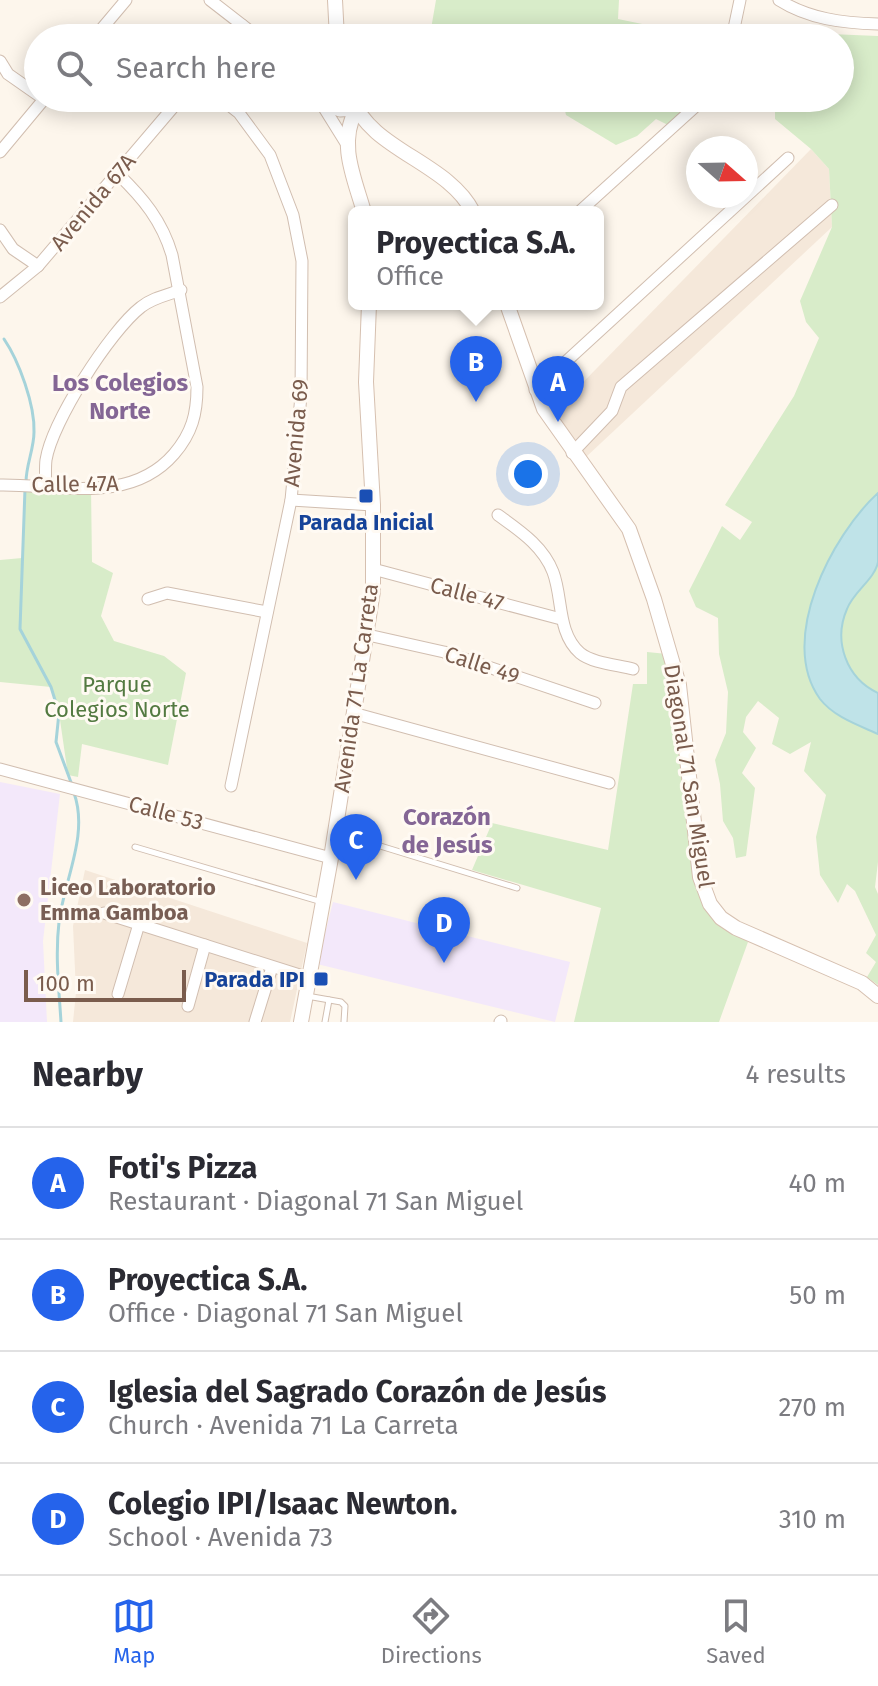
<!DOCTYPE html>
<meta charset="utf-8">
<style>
body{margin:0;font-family:"Fira Sans",sans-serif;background:#f7f7f7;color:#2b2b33}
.compass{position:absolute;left:686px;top:136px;width:72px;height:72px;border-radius:50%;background:#fff;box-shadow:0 4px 20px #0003;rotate:110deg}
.scale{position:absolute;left:24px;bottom:20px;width:162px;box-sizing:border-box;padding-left:8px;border:4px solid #7a5c4d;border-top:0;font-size:22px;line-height:28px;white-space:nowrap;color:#7a5c4d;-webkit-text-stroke:6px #fffaf3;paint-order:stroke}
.you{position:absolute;left:528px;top:474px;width:28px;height:28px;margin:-20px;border:6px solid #fff;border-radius:50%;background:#1a73e8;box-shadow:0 0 0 12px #1a73e833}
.badge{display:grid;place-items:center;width:52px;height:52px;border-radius:50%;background:#2563eb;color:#fff;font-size:26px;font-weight:700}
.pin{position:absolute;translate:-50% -66px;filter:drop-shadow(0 2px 4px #0008)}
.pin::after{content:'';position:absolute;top:42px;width:28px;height:24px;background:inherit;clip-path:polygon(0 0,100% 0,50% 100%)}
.popup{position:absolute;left:348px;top:206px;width:256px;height:104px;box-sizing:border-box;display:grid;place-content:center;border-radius:12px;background:#fff;filter:drop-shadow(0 2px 6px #0005);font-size:26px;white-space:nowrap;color:#7c7c81}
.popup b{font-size:30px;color:#2b2b33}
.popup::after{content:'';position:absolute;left:50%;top:100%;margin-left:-16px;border:16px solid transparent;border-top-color:#fff}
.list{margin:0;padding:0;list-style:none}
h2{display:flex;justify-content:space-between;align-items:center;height:104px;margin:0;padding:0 32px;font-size:34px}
h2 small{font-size:26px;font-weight:400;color:#7c7c81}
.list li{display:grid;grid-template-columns:52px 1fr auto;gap:24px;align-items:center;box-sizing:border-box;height:112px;padding:0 32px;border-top:2px solid #e1e1e2}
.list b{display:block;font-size:30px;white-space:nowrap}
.list p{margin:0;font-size:26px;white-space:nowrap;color:#7c7c81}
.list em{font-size:26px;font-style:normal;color:#7c7c81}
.icon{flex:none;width:44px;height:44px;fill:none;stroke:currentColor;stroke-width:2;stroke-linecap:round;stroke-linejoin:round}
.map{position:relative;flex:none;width:878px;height:1022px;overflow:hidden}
.search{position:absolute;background:#fff;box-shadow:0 4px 20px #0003;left:24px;right:24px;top:24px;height:88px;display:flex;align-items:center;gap:20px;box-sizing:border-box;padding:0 28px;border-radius:44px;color:#7c7c81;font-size:30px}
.sheet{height:552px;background:#fff}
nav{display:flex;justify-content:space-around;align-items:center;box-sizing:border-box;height:112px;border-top:2px solid #e1e1e2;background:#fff;font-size:22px;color:#7c7c81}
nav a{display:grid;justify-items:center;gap:4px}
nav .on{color:#2563eb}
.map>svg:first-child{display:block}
.residential{fill:#f5e8da}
.education{fill:#f3e8fa}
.green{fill:#d8ecc9}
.water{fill:#bfe3e8;stroke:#a5d3da;stroke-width:2}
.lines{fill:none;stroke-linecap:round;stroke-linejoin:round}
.stream{stroke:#a5d3da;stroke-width:3}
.lane-casing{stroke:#d1beb0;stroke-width:7}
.street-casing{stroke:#d1beb0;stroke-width:13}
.secondary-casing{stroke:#d6c0b0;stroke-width:16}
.lane{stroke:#fff;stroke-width:5}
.street{stroke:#fff;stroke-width:11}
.secondary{stroke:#fff;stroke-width:14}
.transit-dot{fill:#1a4fb4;stroke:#fffaf3;stroke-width:3}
.education-dot{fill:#8d6e63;stroke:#fffaf3;stroke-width:3}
.labels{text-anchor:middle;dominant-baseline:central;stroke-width:6;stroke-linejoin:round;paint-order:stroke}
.street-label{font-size:22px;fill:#7a5c4d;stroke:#fffaf3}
.transit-label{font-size:22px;font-weight:bold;fill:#164399;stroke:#fffaf3}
.park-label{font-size:22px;fill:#537a41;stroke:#fffaf3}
.education-label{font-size:22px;font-weight:bold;fill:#785e54;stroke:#fffaf3;text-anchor:start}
.neighbourhood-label{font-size:24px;font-weight:bold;fill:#846695;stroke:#fffaf3}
</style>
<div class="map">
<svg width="878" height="1022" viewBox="0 0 878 1022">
<rect width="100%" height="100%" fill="#fdf6ec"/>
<g class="residential">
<polygon points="811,149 829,169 832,227 586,457 555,411"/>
<polygon points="85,870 307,943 290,1022 73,1022 76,992 73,926"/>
</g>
<g class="education">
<polygon points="0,782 60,794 43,941 47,1022 0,1022"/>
<polygon points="333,902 570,962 555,1022 317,964"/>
</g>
<g class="green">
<polygon points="436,0 619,0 618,19 647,25 657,38 447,38 431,29"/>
<path d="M 830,34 L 878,36 L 878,493 C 832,535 777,640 820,699 C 834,717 858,725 878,734 L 878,862 L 875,887 L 878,894 L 878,985 L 867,977 L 876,962 L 866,953 L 876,935 L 855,891 L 847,884 L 838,903 L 820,875 L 816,837 L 826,795 L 804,771 L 811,742 L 790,754 L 772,744 L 779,718 L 758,701 L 746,717 L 743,732 L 756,748 L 742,773 L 755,788 L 746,856 L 736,858 L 733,838 L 723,821 L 720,784 L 715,760 L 726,733 L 728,692 L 719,654 L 718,618 L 696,607 L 689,591 L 722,526 L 740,540 L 752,522 L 725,505 L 794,396 L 819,338 L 806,322 L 800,301 L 832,227 L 829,169 L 811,149 L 775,119 L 775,98 L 840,98 L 840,38 L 829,38 Z"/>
<polygon points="562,98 704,98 668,125 656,119 637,136 616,145 566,115"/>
<polygon points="25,488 91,488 92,562 113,573 101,616 114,641 164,656 186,673 168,765 82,744 78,777 68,775 59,713 51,687 0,682 0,560 22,558"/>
<path d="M 878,564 L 878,693 C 846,678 831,639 848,606 C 855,592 868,578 878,564 Z"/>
<polygon points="647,652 667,654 697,888 722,927 748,942 719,1022 574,1022 601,908 472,870 492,823 608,850 633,684 647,684"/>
</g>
<path class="water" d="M 878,493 C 878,515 878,540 878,562 C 875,579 853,592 847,609 C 833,641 846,678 878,693 L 878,734 C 858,725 834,717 820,699 C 777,640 832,535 878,493 Z"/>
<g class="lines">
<g class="stream">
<path d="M 4,339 C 19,361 35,405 34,432 C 34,449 26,465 26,482"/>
<polyline points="25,489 20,629 51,687 59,713 56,742 72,785"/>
<path d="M 61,1022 C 59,989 55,956 59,922 C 64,880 89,835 74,793"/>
</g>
<g class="lane-casing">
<g id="lane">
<polyline points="338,833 517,888"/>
<polyline points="135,847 322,902"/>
<polyline points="307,996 341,1002 345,1006 344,1022"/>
<polyline points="325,1022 329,1000"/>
</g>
</g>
<g class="street-casing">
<g id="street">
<polyline points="210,0 259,38"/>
<path d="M 779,0 C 809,19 843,23 878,24"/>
<polyline points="94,38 126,0"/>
<polyline points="231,38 242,25"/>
<polyline points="732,38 740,0"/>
<polyline points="0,61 8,74 38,95"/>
<polyline points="220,98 239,113 270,155 293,215 302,261 301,396 291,500 231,786"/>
<polyline points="318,98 346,143"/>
<polyline points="321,104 340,111 356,110"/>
<polyline points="0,152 45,98"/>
<polyline points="579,212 696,106"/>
<polyline points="0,230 13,249 38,266"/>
<polyline points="0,297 38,266 181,98"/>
<polyline points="535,390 788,158"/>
<polyline points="572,453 612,411 621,387 832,205"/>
<path d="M 0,485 C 59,484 130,505 174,454 C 192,433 197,414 197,387 L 172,255 C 162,221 143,198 118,174"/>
<path d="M 45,485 C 46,477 45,468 46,460 C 52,422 110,331 141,307 C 152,298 167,295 181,290"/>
<polyline points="291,500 373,505"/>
<path d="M 498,515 C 520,531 543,546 553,572 C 563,598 557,633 580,653 C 592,663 618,665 633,669"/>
<polyline points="373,569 561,619"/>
<polyline points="148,599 167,593 267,612"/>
<polyline points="368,635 444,652 595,703"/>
<polyline points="353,713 609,783"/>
<polyline points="0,769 331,858"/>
<polyline points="104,913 309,978"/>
<polyline points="118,994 139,924"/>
<polyline points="188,1006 205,945"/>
<polyline points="255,1022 272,967"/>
<polyline points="500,1022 501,1021"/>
</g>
</g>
<g class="secondary-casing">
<g id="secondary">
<polyline points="335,0 337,38"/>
<path d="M 352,98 C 370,150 448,162 473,212"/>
<path d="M 356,110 C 338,144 354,177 364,212"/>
<polyline points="507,304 544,409 629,529 654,599 679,685 700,877 710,904 721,918 736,928 862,983 878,996"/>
<polyline points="301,1022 331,858 373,591 373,505 366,382 369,304"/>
</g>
</g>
<use href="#lane" class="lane"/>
<use href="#street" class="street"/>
<use href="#secondary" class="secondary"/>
</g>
<g class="transit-dot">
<rect x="358" y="488" width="16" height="16" rx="4"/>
<rect x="313" y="971" width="16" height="16" rx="4"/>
</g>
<circle class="education-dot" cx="24" cy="900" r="8"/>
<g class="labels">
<g class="street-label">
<text transform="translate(93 202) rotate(-50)">Avenida 67A</text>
<text transform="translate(296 433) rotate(-85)">Avenida 69</text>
<text transform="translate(75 484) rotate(-1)">Calle 47A</text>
<text transform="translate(467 594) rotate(15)">Calle 47</text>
<text transform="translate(482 665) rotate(18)">Calle 49</text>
<text transform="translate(356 688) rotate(-82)">Avenida 71 La Carreta</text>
<text transform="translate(689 776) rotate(81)">Diagonal 71 San Miguel</text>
<text transform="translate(166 813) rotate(15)">Calle 53</text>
</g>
<g class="transit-label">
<text x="366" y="522">Parada Inicial</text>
<text x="305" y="979" text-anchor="end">Parada IPI</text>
</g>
<g class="park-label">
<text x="117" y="684">Parque<tspan x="117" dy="25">Colegios Norte</tspan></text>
</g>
<g class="education-label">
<text x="40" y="887">Liceo Laboratorio<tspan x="40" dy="25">Emma Gamboa</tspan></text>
</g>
<g class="neighbourhood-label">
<text x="120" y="383">Los Colegios<tspan x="120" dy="28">Norte</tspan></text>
<text x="447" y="817">Corazón<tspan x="447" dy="28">de Jesús</tspan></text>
</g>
</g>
</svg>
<svg class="compass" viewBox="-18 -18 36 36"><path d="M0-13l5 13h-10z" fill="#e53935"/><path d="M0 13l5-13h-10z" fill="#7c7c81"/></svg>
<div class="scale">100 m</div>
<div class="you"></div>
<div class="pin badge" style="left:558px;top:422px">A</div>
<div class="pin badge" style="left:476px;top:402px">B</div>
<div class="popup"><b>Proyectica S.A.</b>Office</div>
<div class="pin badge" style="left:356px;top:880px">C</div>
<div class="pin badge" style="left:444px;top:963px">D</div>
<div class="search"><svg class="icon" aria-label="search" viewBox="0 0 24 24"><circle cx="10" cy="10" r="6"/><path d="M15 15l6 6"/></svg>Search here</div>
</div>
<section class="sheet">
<h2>Nearby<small>4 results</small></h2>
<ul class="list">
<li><span class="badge">A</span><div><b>Foti's Pizza</b><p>Restaurant · Diagonal 71 San Miguel</p></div><em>40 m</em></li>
<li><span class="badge">B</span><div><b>Proyectica S.A.</b><p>Office · Diagonal 71 San Miguel</p></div><em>50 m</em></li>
<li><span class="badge">C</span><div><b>Iglesia del Sagrado Corazón de Jesús</b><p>Church · Avenida 71 La Carreta</p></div><em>270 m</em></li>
<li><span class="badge">D</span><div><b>Colegio IPI/Isaac Newton.</b><p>School · Avenida 73</p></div><em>310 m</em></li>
</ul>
</section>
<nav>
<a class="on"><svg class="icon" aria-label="map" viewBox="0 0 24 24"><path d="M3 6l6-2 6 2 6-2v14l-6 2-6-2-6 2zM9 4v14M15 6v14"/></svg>Map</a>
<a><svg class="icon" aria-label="directions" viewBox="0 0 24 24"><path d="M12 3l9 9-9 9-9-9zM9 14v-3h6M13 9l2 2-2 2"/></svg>Directions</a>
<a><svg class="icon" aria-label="saved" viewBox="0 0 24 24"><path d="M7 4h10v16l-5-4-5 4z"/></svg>Saved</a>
</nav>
